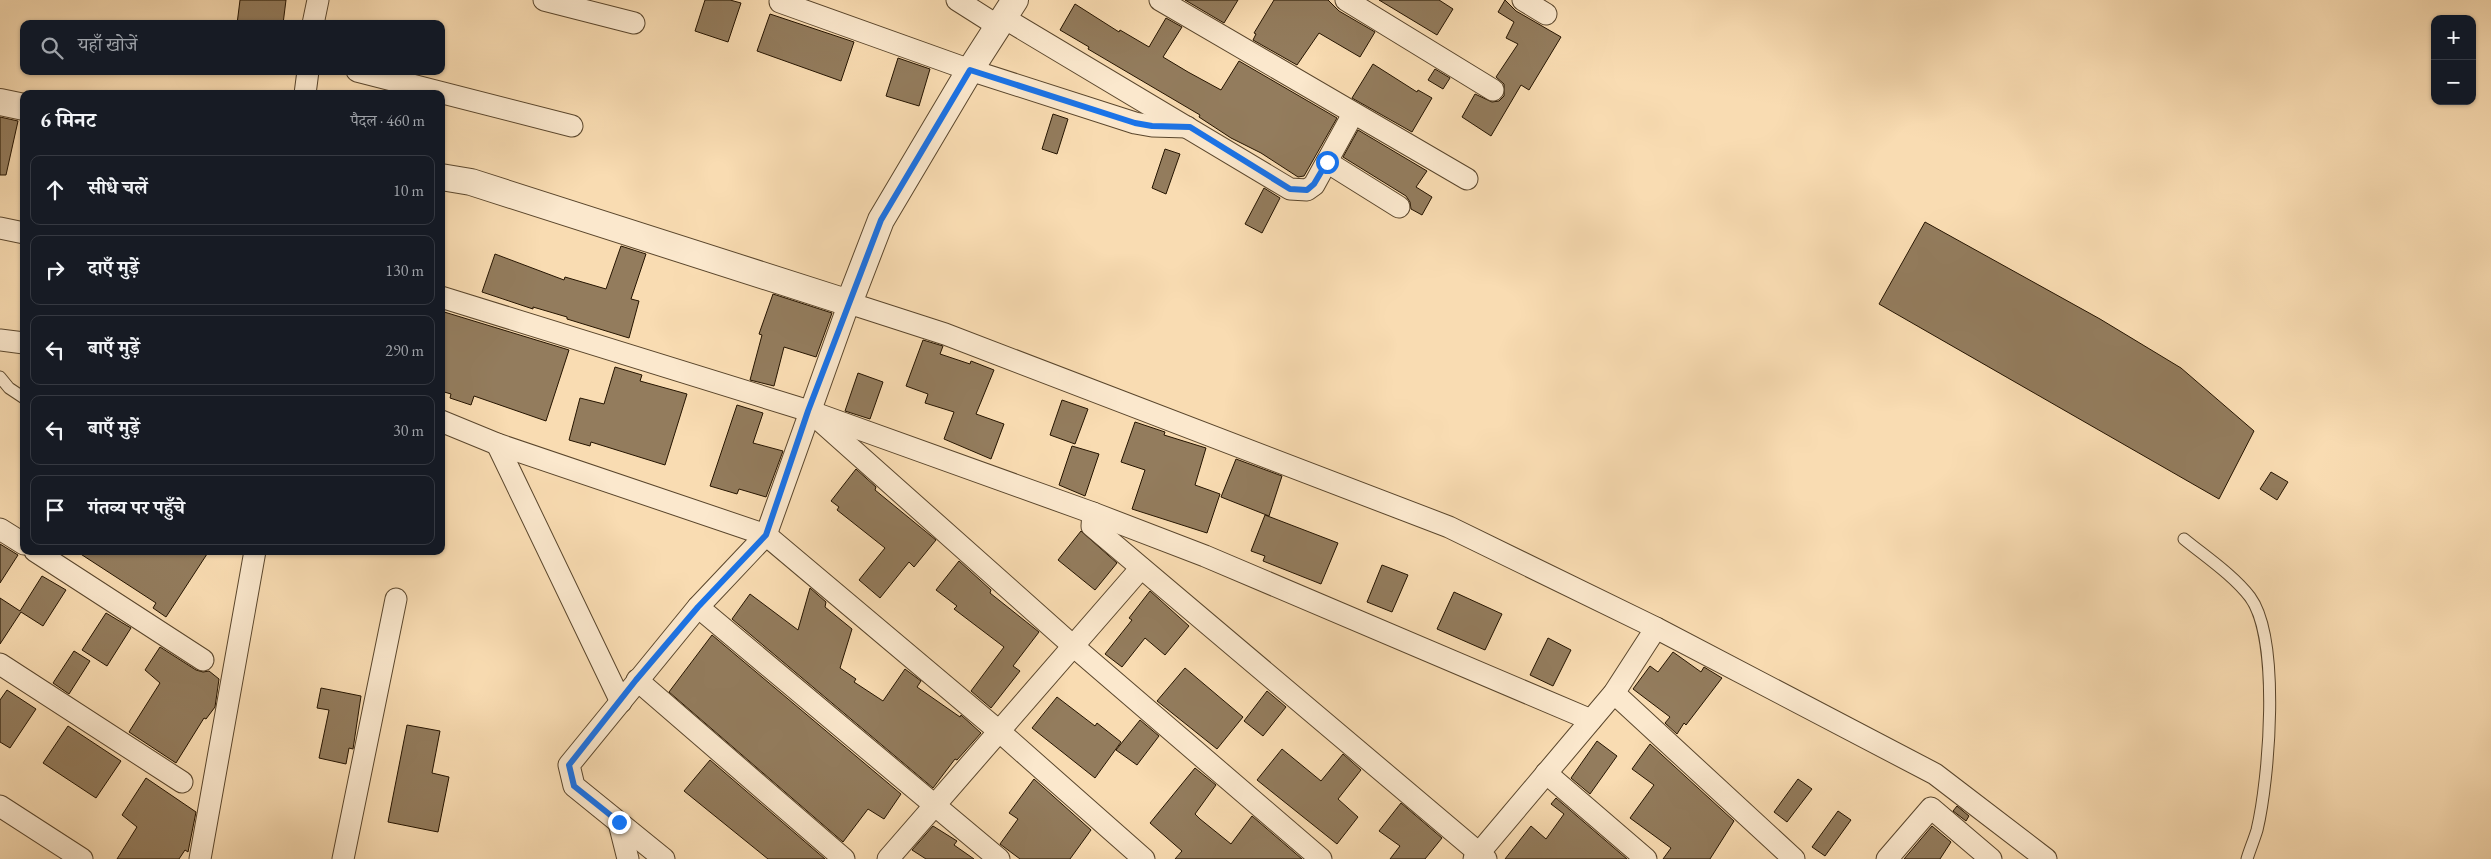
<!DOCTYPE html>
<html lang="hi">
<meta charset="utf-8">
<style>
body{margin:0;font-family:"EB Garamond","Noto Serif Devanagari",serif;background:#20242c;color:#f1f3f6}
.controls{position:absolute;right:15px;top:15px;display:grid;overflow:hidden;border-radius:10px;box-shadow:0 1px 4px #0004}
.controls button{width:45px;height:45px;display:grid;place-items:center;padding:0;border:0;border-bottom:1px solid #363941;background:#171b24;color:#f1f3f6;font:25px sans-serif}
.stop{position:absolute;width:15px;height:15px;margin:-11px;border:4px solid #1a73e8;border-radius:50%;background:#fff}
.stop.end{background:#1a73e8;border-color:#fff;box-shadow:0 1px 5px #0008}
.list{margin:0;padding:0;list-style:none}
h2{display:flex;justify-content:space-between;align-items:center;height:65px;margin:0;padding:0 20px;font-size:21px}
h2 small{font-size:16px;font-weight:400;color:#9ea1a6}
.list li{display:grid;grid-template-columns:32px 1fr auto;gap:15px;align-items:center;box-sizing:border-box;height:70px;margin:0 10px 10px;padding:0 10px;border:1px solid #363941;border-radius:10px}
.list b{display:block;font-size:19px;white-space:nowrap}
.list em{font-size:16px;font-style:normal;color:#9ea1a6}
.icon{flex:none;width:28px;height:28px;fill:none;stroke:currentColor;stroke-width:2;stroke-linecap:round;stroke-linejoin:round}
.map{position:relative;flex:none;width:2491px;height:859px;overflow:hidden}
.search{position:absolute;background:#171b24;box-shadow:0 1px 4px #0004;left:20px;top:20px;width:425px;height:55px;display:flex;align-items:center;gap:12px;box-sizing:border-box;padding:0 18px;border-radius:10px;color:#9ea1a6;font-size:19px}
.panel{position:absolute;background:#171b24;box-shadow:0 1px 4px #0004;left:20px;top:90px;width:425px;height:465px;border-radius:10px}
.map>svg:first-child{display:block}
.building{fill:#937c5d;stroke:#251400}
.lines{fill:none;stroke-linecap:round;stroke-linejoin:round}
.service-casing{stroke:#5a462c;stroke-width:13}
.minor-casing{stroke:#5a462c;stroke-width:23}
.tertiary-casing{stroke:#5a462c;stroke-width:28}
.service{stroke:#fbe8cd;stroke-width:11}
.minor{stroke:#fbe8cd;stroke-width:21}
.tertiary{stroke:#fbe8cd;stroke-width:26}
.route{stroke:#1a73e8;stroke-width:6}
</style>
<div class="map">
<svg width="2491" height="859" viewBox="0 0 2491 859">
<rect width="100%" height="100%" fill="#f9dcb2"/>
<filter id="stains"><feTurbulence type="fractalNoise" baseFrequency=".004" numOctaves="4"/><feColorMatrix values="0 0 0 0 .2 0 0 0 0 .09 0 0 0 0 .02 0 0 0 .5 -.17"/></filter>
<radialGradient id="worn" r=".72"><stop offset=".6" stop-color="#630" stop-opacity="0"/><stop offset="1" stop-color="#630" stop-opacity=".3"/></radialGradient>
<g class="building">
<polygon points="240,0 286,0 283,24 237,24"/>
<polygon points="705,0 730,0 741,3 728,42 695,31"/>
<polygon points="1185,0 1238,0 1224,23"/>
<polygon points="1274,0 1328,0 1339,11 1375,32 1360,57 1319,33 1297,65 1253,40 1256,34 1254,33"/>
<polygon points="1379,0 1439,0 1453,9 1437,35"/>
<polygon points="1505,0 1516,11 1561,37 1529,90 1521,85 1491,136 1462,117 1475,94 1492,102 1499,101 1504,96 1504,84 1496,77 1518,44 1506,38 1514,22 1498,12"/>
<polygon points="1075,4 1119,32 1120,30 1149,47 1166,18 1182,27 1163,57 1188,72 1221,90 1239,61 1337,118 1304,176 1298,177 1261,153 1231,138 1199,117 1200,115 1088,49 1089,47 1060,30"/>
<polygon points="770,14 854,42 841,81 757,51"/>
<polygon points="898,58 930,69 919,106 886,96"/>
<polygon points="1373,64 1417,92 1418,90 1432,98 1412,132 1352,98"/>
<polygon points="1435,69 1450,78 1443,89 1428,80"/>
<polygon points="1053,114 1068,119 1057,154 1042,149"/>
<polygon points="0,117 18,121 6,175 0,175"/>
<polygon points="1358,130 1427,171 1416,187 1432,197 1422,215 1411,209 1410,202 1406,196 1343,157"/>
<polygon points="1165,149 1180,154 1166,194 1152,188"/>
<polygon points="1264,188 1280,198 1262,233 1245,224"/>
<polygon points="1925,222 2100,319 2181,368 2254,431 2219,499 1879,304"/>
<polygon points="621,246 646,254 631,299 639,301 629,338 567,319 567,317 533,307 533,309 482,292 495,254 564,280 565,277 606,289"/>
<polygon points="773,294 832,313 816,357 784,347 774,386 750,380 762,335 759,334"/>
<polygon points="441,311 569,350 546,421 474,396 471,405 450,398 451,394 441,391"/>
<polygon points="923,340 943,346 940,354 970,364 971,361 994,370 976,414 1004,424 991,459 944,439 954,412 925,403 928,394 906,386"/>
<polygon points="615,367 642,375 640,381 687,394 665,465 591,442 590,446 569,440 580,398 604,404"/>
<polygon points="858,373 883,382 870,419 845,411"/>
<polygon points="1062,400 1088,409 1075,444 1050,435"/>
<polygon points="737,405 763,413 753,443 783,451 766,497 739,489 737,494 710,486"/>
<polygon points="1135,422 1165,432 1164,435 1206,448 1195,485 1220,494 1207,533 1132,509 1145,470 1121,462"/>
<polygon points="1072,446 1099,454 1085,496 1059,485"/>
<polygon points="1236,459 1282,476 1269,516 1221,497"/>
<polygon points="856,469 876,487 875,490 936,540 914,567 909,562 880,598 859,580 885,548 837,510 839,507 831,501"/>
<polygon points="2271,472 2288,482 2277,500 2260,489"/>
<polygon points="1265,515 1338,543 1321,584 1263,561 1265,556 1251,551"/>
<polygon points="1081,531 1117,563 1095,590 1058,560"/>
<polygon points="0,544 18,555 0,583"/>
<polygon points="76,551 209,551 166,617 153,608 156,603"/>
<polygon points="959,561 991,590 990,593 1039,632 1013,666 1020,671 991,708 971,691 1004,647 954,609 957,606 936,590"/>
<polygon points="1382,565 1408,575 1392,612 1367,602"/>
<polygon points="42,576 66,590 43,626 21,612 0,644 0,598 20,611"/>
<polygon points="810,588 826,602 825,607 852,629 840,668 856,679 854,682 883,701 905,669 921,681 917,687 960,717 961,715 981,733 957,760 955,759 933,788 732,619 750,594 798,630"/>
<polygon points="1150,591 1189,626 1165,655 1145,638 1122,667 1105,654 1132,620 1129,618"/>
<polygon points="1454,592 1502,614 1485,650 1437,629"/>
<polygon points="106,613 131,628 107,666 82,650"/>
<polygon points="712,635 901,794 884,819 868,809 843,842 669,692"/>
<polygon points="1548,638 1571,650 1553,686 1530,675"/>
<polygon points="160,647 196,670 203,672 209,671 219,679 215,707 206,719 204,718 176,763 129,732 160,683 145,670"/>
<polygon points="74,651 90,661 69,694 53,683"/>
<polygon points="1673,652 1701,672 1704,667 1722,678 1686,725 1684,723 1677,734 1665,723 1670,717 1633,689 1650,666 1658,672"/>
<polygon points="1185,668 1243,717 1217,749 1157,701"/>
<polygon points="321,688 361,696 353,749 349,748 346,764 319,758 329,710 317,708"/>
<polygon points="7,690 36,709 10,748 0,742 0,700"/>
<polygon points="1267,691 1286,707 1263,736 1244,721"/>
<polygon points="1057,697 1095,726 1097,723 1121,742 1095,778 1032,728"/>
<polygon points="1140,720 1159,736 1137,765 1116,750"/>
<polygon points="407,725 440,731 432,773 449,777 438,832 388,822"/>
<polygon points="68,726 121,761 96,798 43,763"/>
<polygon points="1597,741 1617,756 1590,794 1571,778"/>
<polygon points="1650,744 1734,821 1710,859 1663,859 1671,848 1630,818 1654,785 1632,769"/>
<polygon points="1282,749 1321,781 1343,754 1361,770 1338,799 1358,817 1337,844 1257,780"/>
<polygon points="710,760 825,859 768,859 684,791"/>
<polygon points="1195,768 1216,785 1195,814 1200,819 1231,844 1252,816 1302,859 1175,859 1182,851 1150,823"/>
<polygon points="146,778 196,812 188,852 185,850 179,859 117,859 137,827 122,815"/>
<polygon points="1034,779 1091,830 1070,859 1020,859 1000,844 1018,819 1009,813"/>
<polygon points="1798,779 1812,789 1787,822 1774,812"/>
<polygon points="1556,798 1627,859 1505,859 1531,826 1546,839 1564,814 1551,804"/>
<polygon points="1401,803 1442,838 1425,859 1390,859 1400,846 1379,831"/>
<polygon points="1957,806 1969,816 1966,821 1953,811"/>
<polygon points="1838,811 1851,820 1825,856 1812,847"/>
<polygon points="933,826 957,841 954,845 974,859 926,859 912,850"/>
<polygon points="1932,826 1951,842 1940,859 1904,859"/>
</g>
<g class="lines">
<g class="service-casing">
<g id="service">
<polyline points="0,377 9,388 24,398"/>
<path d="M 2184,539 C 2206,557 2233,575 2250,597 C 2281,639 2269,780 2257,830 C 2254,840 2250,849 2247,859"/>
</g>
</g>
<g class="minor-casing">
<g id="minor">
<polyline points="544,0 634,23"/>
<polyline points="782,0 780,2 970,70 1135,123 1152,126 1187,127"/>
<polyline points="957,0 998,26"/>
<polyline points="1160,0 1467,179"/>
<polyline points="1346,0 1493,90"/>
<polyline points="1523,0 1546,14"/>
<polyline points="1004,18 1290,189 1307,190 1314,185 1353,114"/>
<polyline points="313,24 318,0"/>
<polyline points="357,71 572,126"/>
<polyline points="305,94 308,71"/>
<polyline points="1327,162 1399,207"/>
<polyline points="0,228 24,233"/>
<polyline points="441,297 809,411 1093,513 1205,556 1591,720"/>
<polyline points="0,340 24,343"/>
<polyline points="817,418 1072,645 1321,859"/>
<polyline points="441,421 497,444 766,535 1000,732 1144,859"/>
<polyline points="497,444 621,702"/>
<polyline points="1093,513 1092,526 1486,859"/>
<polyline points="0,529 24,544"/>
<polyline points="35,551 203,660"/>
<polyline points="698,607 999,859"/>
<polyline points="0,664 182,782"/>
<polyline points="637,680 844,859"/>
<polyline points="1614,693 1794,859"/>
<polyline points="1546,773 1646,859"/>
<polyline points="0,806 82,859"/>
<polyline points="619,823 628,859"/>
<polyline points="200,859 255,551"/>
<polyline points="343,859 396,599"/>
<polyline points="664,859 574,786 569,765 698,607 766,535 849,303 945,334 1449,527 1656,628 1935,774 2046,859"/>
<polyline points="888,859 1141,568"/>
<polyline points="1474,859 1614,693 1656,628"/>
<polyline points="1887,859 1931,808 1991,859"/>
</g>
</g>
<g class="tertiary-casing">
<g id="tertiary">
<polyline points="0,102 24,107"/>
<polyline points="441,177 471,182 849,303 881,220 970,70 1015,0"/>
</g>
</g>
<use href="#service" class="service"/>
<use href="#minor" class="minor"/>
<use href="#tertiary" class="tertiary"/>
</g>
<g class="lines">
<polyline class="route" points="619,822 574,786 569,765 636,680 698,607 766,535 808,411 881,220 970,70 1135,123 1152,126 1190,127 1290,189 1307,190 1314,184 1327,162"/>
</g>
<rect width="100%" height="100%" filter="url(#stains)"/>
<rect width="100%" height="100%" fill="url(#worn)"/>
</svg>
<div class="controls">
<button>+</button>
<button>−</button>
</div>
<div class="stop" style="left:1327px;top:162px"></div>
<div class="stop end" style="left:619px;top:822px"></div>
<div class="search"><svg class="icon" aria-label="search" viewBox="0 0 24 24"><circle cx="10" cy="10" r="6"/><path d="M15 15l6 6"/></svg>यहाँ खोजें</div>
<section class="panel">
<h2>6 मिनट<small>पैदल · 460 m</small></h2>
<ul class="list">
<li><svg class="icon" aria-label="ahead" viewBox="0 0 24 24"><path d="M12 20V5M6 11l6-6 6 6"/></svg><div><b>सीधे चलें</b></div><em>10 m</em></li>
<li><svg class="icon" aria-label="right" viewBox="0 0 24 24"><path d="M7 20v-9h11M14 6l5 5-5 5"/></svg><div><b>दाएँ मुड़ें</b></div><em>130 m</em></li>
<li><svg class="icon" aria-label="left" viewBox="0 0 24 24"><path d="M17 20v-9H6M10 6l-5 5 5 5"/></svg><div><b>बाएँ मुड़ें</b></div><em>290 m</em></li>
<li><svg class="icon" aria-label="left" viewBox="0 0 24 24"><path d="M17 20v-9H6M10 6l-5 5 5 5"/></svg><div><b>बाएँ मुड़ें</b></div><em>30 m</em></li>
<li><svg class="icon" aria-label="arrive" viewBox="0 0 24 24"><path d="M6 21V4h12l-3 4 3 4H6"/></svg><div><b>गंतव्य पर पहुँचे</b></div></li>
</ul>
</section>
</div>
